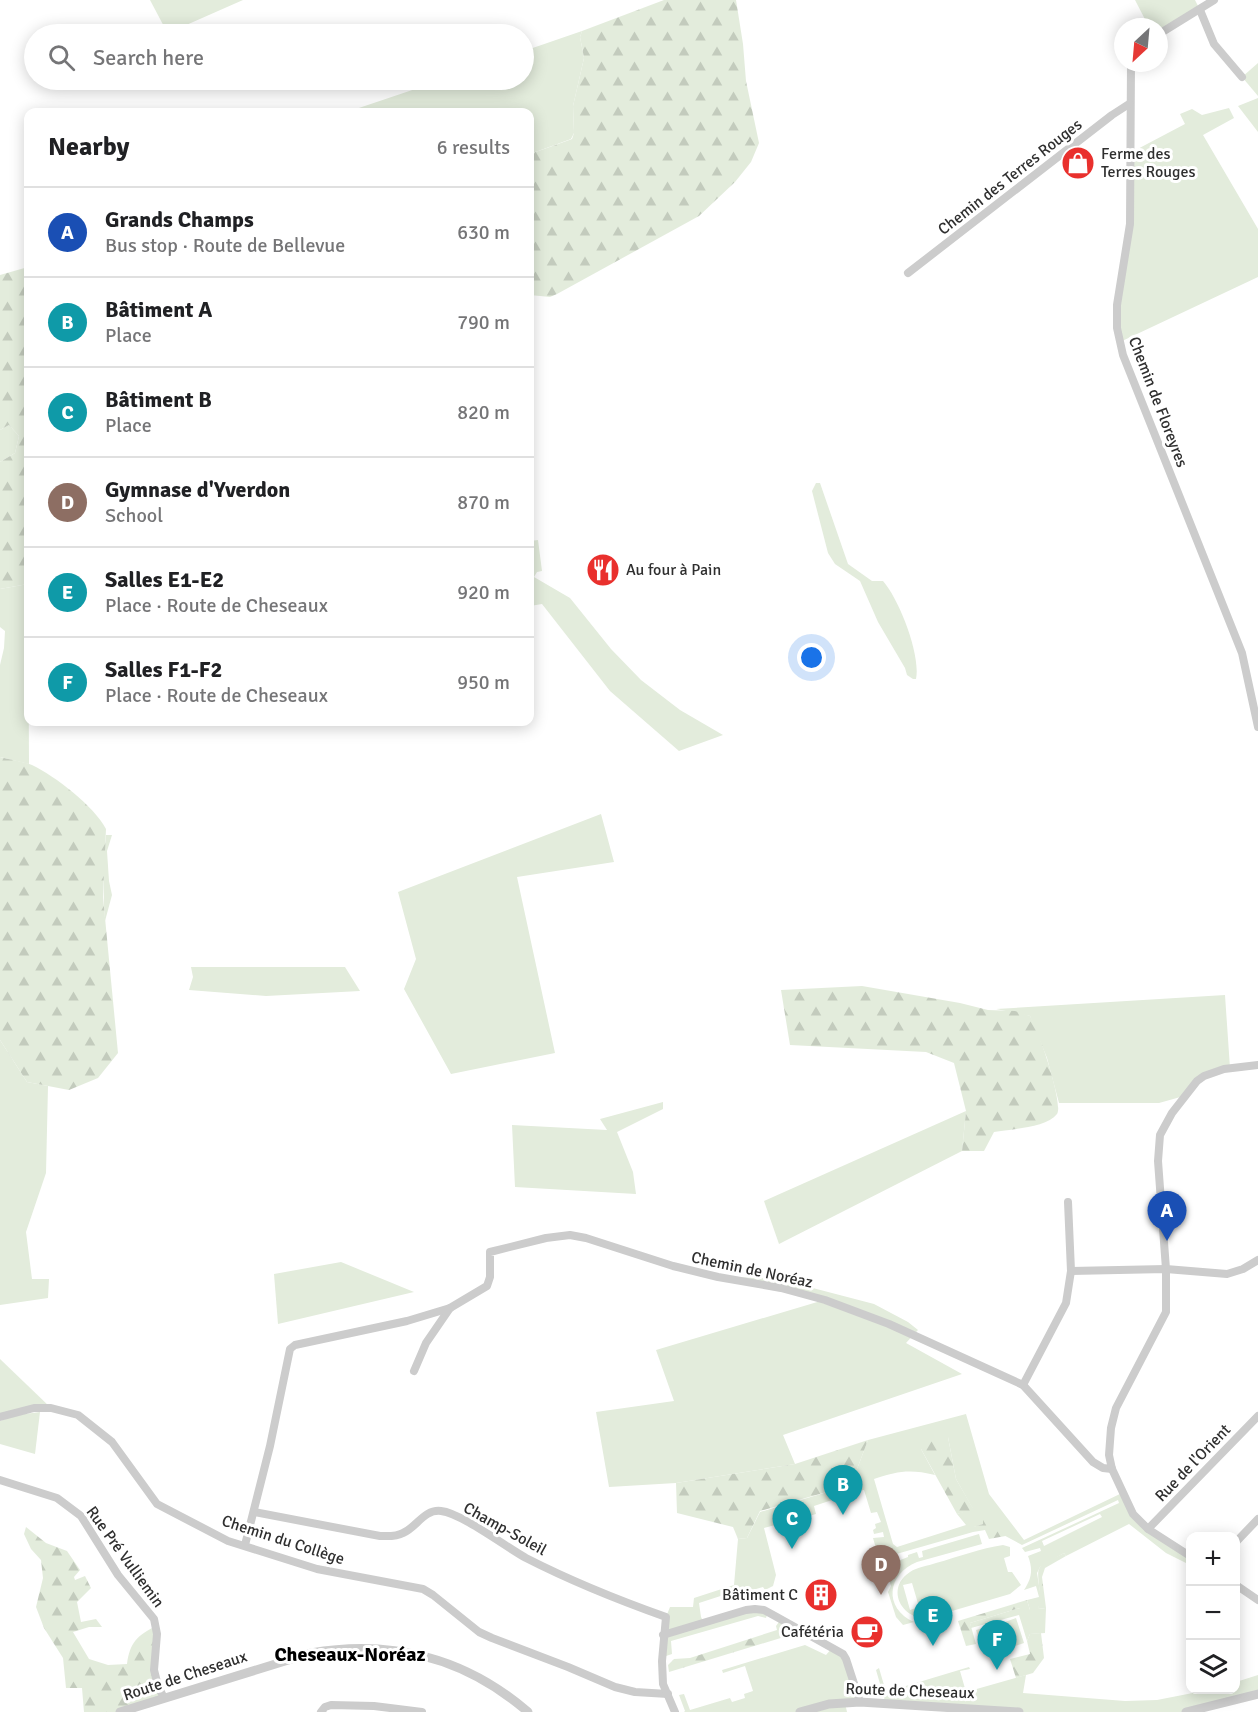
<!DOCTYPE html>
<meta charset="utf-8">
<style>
body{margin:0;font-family:Signika,sans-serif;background:#f6f6f6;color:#202124}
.controls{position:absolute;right:18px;bottom:18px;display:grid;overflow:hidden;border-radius:12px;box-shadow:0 3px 15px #0003}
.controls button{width:54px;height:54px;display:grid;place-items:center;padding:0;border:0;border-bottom:2px solid #e0e0e0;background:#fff;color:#202124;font:30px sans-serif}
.compass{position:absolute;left:1114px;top:18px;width:54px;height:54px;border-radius:50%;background:#fff;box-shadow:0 3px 15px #0003;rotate:206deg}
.you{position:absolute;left:812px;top:658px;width:21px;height:21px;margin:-15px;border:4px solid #fff;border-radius:50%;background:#1a73e8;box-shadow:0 0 0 9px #1a73e833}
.badge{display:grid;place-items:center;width:39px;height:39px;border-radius:50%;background:#db2777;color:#fff;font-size:20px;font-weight:700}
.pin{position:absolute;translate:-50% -50px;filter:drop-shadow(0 2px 3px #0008)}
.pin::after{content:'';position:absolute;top:32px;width:21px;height:18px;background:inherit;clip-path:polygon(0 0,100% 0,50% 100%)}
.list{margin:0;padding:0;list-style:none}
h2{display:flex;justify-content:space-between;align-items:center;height:78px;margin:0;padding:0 24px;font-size:26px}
h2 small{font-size:20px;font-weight:400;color:#757577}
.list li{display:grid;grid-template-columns:39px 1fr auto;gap:18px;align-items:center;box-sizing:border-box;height:90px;padding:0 24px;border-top:2px solid #e0e0e0}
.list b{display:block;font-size:22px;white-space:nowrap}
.list p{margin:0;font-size:20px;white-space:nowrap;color:#757577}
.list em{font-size:20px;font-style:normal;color:#757577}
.icon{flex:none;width:33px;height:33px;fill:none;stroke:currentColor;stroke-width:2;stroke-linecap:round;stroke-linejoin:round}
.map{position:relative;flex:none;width:1258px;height:1712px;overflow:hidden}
.search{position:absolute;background:#fff;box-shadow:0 3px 15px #0003;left:24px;top:24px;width:510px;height:66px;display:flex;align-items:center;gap:15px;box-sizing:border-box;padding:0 21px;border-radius:33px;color:#757577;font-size:22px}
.panel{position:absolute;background:#fff;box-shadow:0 3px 15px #0003;left:24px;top:108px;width:510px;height:618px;border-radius:12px}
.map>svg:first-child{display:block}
.green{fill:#e3ecdc;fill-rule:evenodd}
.forest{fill:url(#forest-firs)}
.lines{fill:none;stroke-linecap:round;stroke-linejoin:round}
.minor{stroke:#ccc;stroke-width:8}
.tertiary{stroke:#ccc;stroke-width:9}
.labels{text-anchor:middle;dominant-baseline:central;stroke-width:6;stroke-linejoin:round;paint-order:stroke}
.poi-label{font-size:16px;fill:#2f2f2f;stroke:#fff;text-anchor:start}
.street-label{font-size:16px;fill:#2f2f2f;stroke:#fff}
.quarter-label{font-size:20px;font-weight:bold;fill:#000;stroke:#fff}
</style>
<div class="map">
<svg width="1258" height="1712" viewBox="0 0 1258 1712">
<defs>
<pattern id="forest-firs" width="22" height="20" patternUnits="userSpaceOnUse" patternTransform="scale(1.5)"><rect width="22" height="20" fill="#e3ecdc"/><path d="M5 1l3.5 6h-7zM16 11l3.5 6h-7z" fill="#c3cbbd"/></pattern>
</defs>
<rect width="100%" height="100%" fill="#fff"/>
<g class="green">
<polygon points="150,0 243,0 184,26 181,31 182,34 168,34"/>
<polygon points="1135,0 1195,0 1200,10 1159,34 1159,27 1149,27"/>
<polygon points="582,31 580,37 584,58 573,106 574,133 571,139 530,154 530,112 347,112 442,80 524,80 524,51"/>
<polygon points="1258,63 1258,96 1242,77"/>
<polygon points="1258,98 1258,132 1238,106"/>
<polygon points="1229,108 1234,118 1203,135 1258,229 1258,277 1120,342 1117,328 1127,253 1130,153 1185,124 1180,114 1192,109 1202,115"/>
<polygon points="9,425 19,436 15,453 0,462 0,430"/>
<path d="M 816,483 L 820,483 L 848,564 L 872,581 L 883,581 C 899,599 921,655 916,679 L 913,679 L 907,675 L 905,668 L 878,622 L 860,581 L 835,564 L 828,553 L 812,491 Z"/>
<polygon points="538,540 542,571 537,572 534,577 570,598 611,649 641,680 680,710 723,735 679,751 610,691 542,604 530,606 530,541"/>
<polygon points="28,584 29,764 0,757 0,665 4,648 5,631 0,627 0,589"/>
<polygon points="601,814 614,862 517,877 555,1053 451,1074 404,989 416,959 398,892"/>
<path d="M 106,835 L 112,835 L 107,851 L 109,881 L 112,895 L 105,921 C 103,899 104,876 104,854 C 104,848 106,842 106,835 Z"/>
<polygon points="191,967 345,967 360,991 266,996 189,990 193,977"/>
<polygon points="1225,995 1230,1068 1210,1072 1184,1096 1159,1103 1059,1103 1047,1058 1030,1016 996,1009"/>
<polygon points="0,1040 27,1082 48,1086 46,1173 26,1232 32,1279 49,1279 48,1298 0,1305"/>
<polygon points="663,1102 663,1109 617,1132 633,1172 636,1194 515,1187 512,1125 607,1130 600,1119"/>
<polygon points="966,1111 962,1151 779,1244 764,1201"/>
<polygon points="341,1262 414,1292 278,1324 274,1274"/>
<polygon points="718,1277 777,1278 809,1287 874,1304 908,1322 918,1330 906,1343 962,1374 783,1435 795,1464 676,1483 609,1487 596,1412 674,1401 656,1350 824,1300"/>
<polygon points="0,1359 51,1408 0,1417"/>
<polygon points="40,1412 35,1454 0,1444 0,1421 17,1415"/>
<path d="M 966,1414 L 989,1494 L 1024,1540 L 1122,1493 L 1133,1514 L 1190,1556 L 1190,1565 L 1166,1553 L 1129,1524 L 1066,1556 L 1064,1553 L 1040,1567 L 1037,1573 L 1041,1598 L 1038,1609 L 1046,1608 L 1045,1633 L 1030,1634 L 1027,1641 L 1019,1615 L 971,1628 L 970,1623 L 1020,1608 L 1030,1610 L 1027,1600 L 1039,1597 L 1036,1586 L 1024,1590 C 1032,1578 1033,1569 1028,1556 L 1041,1551 L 1040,1548 L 1025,1552 L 1022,1548 L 1119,1503 L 1118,1500 L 1022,1545 L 983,1524 L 974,1527 L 973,1532 L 879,1559 L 873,1538 L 884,1537 L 883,1532 L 874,1534 L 873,1530 L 876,1528 L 875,1524 L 881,1522 L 877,1512 L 871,1513 L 864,1490 L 858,1491 L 856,1486 L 846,1489 L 847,1495 L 814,1506 L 816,1514 L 764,1528 L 776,1575 L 773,1586 L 765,1590 L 763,1587 L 742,1593 L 739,1590 L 699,1603 L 701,1617 L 704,1623 L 746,1610 L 768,1612 L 766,1618 L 758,1616 L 671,1641 L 672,1654 L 663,1657 L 666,1617 L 670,1607 L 693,1607 L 694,1598 L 734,1585 L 738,1539 L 747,1538 L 760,1512 L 851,1485 L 868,1440 ZM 948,1437 L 956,1479 L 973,1509 L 957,1514 L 966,1525 L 897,1547 L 893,1544 L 874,1479 C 898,1471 910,1469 935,1475 L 921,1449 ZM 1100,1514 L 1102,1517 L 1044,1546 L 1042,1541 Z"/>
<path d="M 979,1534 L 982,1544 L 917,1562 C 887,1574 883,1608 914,1622 L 903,1625 L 896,1617 L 888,1592 L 891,1586 L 885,1566 L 908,1557 L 908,1555 L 917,1552 L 919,1558 L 923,1557 L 922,1551 Z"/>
<path d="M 1003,1545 L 1010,1547 L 1010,1556 L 1004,1558 L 1008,1572 L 1012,1572 L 1021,1585 L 1010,1594 L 928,1618 C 901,1620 885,1588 910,1572 C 917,1567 928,1566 936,1563 C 958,1557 981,1548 1003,1545 ZM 912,1583 L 919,1607 L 910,1610 L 903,1585 Z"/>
<polygon points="1016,1618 1024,1643 1012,1647 1005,1622"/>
<polygon points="1001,1622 1009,1647 998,1651 990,1626"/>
<polygon points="987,1627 995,1651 984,1655 976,1630"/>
<polygon points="805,1645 826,1655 832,1648 843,1654 860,1702 845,1703 847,1712 817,1712 816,1707 800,1712 684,1712 685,1711 679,1695 684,1694 690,1710 730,1698 732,1702 745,1698 744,1694 753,1691 745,1666 723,1673 722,1670"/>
<polygon points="969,1667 970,1669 960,1671 966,1692 1026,1675 1023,1693 1125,1701 1157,1700 1208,1690 1236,1690 1236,1682 1258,1675 1258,1694 1186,1712 1019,1712 885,1701 876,1670 879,1668 886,1692"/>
</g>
<g class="forest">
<polygon points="664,0 736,0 743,44 746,81 759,143 751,162 735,182 699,216 557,294 550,297 530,295 530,154 572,139 574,133 573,106 584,58 580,37 582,31"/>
<polygon points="28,267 28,584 0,589 0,462 15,453 19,436 9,425 0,430 0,275"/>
<path d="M 0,757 C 10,760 22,761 32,765 C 55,776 94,806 106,829 L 103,897 L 118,1053 L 98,1078 L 69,1090 L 27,1082 L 0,1040 Z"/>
<path d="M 862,986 L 960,1003 L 988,1010 L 1015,1011 L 1030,1016 C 1038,1028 1064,1104 1057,1114 C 1046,1128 1011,1129 994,1132 L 984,1151 L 962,1151 L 966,1111 L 954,1063 L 926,1052 L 790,1045 L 781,990 Z"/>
<polygon points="921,1435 948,1437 956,1479 974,1510 957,1514 921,1449"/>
<polygon points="868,1440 851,1485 760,1511 747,1538 738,1539 733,1527 677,1513 676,1483 795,1464"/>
<polygon points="997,1511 1006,1521 1007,1526 1013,1529 1011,1535 989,1539 985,1530 973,1532 973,1527 983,1524 983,1516"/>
<path d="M 26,1527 L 46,1543 L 67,1551 L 80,1570 L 74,1577 L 75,1580 L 85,1576 L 91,1588 L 77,1602 L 81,1622 L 96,1619 L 102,1627 L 89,1627 L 73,1632 L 89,1659 L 108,1665 L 127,1664 C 130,1642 137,1636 156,1626 L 154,1670 L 164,1698 L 120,1712 L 84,1712 L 82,1688 L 66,1688 L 63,1658 L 44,1628 L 36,1607 L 43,1578 L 41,1560 L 31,1549 L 24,1534 Z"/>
<path d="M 1064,1553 L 1066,1556 L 1045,1568 L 1042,1577 L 1046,1608 L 1038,1609 C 1038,1604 1040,1600 1040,1595 C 1037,1562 1034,1569 1064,1553 Z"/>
<polygon points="1027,1600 1030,1610 1022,1613 1020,1608 970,1623 976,1644 966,1646 958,1621"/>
<polygon points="781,1619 798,1629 798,1637 793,1640 791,1638 786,1640 784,1637 669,1672 668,1665 674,1659 690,1658 777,1630 776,1626"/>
<polygon points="1041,1633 1044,1658 1033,1673 1016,1678 1010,1659 1030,1654 1027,1641 1030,1634"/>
</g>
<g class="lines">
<g class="minor">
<polyline points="1200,10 1214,44 1242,77"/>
<polyline points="1159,34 1214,0"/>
<polyline points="1131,63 1130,224 1117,305 1117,328 1123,355 1242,653 1258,727"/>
<polyline points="908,273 1112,115 1129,104"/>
<polyline points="1071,1271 1166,1269 1227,1274 1243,1269 1258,1260"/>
<polyline points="414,1371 426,1343 450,1308 487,1286 490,1277 490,1252 546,1238 570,1235 586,1238 673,1266 718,1277 781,1288 825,1300 889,1324 1023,1385 1093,1462 1103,1468 1112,1469"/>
<polyline points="1023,1385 1066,1303 1071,1271 1068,1202"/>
<polyline points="0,1417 34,1408 51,1408 78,1415 112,1442 157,1504 228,1541 317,1569 423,1589 433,1595 479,1632 492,1638 568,1667 615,1687 635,1692 668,1694"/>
<polyline points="0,1480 57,1498 81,1516 118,1575 154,1619 157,1634 154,1670 158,1686 164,1698"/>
<path d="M 254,1512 L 380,1536 C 388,1536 396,1537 403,1533 C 417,1527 424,1509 441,1511 C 461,1513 506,1547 526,1558 C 571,1581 618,1600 666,1617 L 662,1661 L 663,1684 L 675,1712"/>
<polyline points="1148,1529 1258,1416"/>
<polyline points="1236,1542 1258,1519"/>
<polyline points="245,1545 270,1446 290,1349 295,1345 407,1321 450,1308"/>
<polyline points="1190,1556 1148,1529 1133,1514 1112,1469 1109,1455 1111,1428 1116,1408 1166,1312 1166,1269 1158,1161 1160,1135 1172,1113 1197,1081 1204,1076 1224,1069 1258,1065"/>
<polyline points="1236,1585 1258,1600"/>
<polyline points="663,1635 746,1610 755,1609 764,1610 775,1616 843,1654 846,1659 860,1702"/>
<polyline points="321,1712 325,1707 331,1705 374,1706 422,1712"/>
</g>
<g class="tertiary">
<path d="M 120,1712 L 311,1653 C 392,1639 466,1658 528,1712"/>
<polyline points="800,1712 829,1704 860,1702 1019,1712"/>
<polyline points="1186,1712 1258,1694"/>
</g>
</g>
<defs>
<g id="shop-disc" transform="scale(1.725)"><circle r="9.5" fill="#e9302d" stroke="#fff"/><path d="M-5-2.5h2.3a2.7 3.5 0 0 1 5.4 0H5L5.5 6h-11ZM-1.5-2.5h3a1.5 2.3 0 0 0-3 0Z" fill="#fff"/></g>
<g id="restaurant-disc" transform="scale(1.725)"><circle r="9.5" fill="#e9302d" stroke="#fff"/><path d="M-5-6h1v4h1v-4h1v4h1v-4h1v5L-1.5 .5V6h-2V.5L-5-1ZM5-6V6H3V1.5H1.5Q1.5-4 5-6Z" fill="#fff"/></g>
<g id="building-disc" transform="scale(1.725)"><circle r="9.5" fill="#e9302d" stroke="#fff"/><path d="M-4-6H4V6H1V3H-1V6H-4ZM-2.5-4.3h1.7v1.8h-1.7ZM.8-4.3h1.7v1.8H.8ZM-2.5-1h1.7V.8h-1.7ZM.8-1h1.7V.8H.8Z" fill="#fff"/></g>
<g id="cafe-disc" transform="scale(1.725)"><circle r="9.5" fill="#e9302d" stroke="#fff"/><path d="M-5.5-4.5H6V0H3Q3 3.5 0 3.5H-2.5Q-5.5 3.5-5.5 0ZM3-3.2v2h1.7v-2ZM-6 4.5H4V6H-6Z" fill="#fff"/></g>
</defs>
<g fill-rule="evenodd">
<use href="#shop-disc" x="1078" y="163"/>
<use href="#restaurant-disc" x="603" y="570"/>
<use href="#building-disc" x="821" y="1595"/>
<use href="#cafe-disc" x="867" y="1632"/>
</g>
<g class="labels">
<g class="poi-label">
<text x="1101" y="154">Ferme des<tspan x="1101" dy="18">Terres Rouges</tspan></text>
<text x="626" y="570">Au four à Pain</text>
<text x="798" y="1595" text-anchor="end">Bâtiment C</text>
<text x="844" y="1632" text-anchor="end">Cafétéria</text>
</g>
<g class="street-label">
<text transform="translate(1010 177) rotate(-38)">Chemin des Terres Rouges</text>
<text transform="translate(1158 402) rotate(69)">Chemin de Floreyres</text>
<text transform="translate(752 1270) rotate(12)">Chemin de Noréaz</text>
<text transform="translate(1193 1463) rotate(-46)">Rue de l'Orient</text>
<text transform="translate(505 1529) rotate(29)">Champ-Soleil</text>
<text transform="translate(283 1540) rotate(18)">Chemin du Collège</text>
<text transform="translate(125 1557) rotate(54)">Rue Pré Vulliemin</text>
<text transform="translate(185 1676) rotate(-18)">Route de Cheseaux</text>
<text transform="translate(910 1691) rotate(2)">Route de Cheseaux</text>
</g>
<g class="quarter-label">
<text x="350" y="1654">Cheseaux-Noréaz</text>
</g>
</g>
</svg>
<div class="controls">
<button>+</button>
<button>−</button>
<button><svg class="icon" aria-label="layers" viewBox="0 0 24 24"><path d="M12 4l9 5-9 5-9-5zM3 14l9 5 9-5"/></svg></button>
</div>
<svg class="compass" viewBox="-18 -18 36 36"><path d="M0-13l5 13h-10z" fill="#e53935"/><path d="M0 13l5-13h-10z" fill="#757577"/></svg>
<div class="you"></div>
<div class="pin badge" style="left:1167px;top:1241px;background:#1a4fb4">A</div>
<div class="pin badge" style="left:843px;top:1515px;background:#0f9aa8">B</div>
<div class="pin badge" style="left:792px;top:1549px;background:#0f9aa8">C</div>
<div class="pin badge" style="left:881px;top:1595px;background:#8d6e63">D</div>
<div class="pin badge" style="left:933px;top:1646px;background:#0f9aa8">E</div>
<div class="pin badge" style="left:997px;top:1670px;background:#0f9aa8">F</div>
<div class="search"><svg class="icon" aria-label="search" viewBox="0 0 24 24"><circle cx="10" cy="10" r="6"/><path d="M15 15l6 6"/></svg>Search here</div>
<section class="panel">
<h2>Nearby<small>6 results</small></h2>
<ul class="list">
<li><span class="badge" style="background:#1a4fb4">A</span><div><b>Grands Champs</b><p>Bus stop · Route de Bellevue</p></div><em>630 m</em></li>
<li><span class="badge" style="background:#0f9aa8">B</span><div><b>Bâtiment A</b><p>Place</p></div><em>790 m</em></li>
<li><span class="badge" style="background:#0f9aa8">C</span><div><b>Bâtiment B</b><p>Place</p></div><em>820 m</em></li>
<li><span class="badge" style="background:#8d6e63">D</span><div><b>Gymnase d'Yverdon</b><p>School</p></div><em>870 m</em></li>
<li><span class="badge" style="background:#0f9aa8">E</span><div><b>Salles E1-E2</b><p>Place · Route de Cheseaux</p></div><em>920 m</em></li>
<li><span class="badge" style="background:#0f9aa8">F</span><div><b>Salles F1-F2</b><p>Place · Route de Cheseaux</p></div><em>950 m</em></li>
</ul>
</section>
</div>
